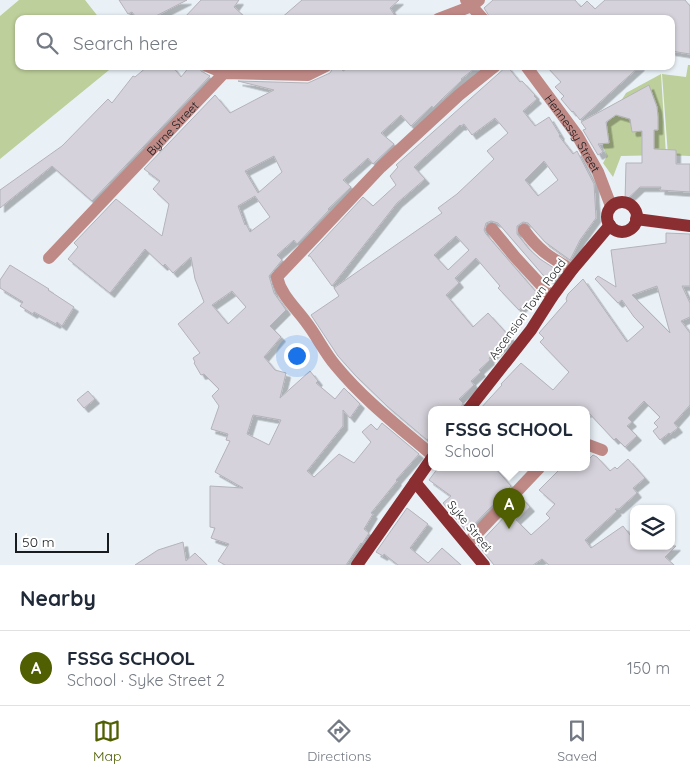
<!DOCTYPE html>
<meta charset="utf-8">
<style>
body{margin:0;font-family:Quicksand,sans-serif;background:#f6f6f7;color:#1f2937}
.controls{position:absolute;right:15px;bottom:15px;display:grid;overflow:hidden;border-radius:10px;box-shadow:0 1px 4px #0004}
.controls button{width:45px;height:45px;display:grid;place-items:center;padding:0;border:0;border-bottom:1px solid #e0e1e3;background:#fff;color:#1f2937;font:25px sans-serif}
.scale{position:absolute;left:15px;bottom:12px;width:94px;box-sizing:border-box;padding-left:5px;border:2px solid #191c1e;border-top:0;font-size:14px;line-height:18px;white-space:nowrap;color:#191c1e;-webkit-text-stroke:4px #fff;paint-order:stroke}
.you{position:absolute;left:296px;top:355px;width:18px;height:18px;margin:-12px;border:4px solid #fff;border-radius:50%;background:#1a73e8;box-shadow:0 0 0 8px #1a73e833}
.badge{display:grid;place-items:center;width:32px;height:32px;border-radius:50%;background:#4f5f01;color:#fff;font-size:16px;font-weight:700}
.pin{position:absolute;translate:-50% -41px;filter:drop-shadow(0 1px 2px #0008)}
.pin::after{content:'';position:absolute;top:26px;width:18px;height:15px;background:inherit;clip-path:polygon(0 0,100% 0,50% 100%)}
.popup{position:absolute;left:428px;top:406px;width:162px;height:65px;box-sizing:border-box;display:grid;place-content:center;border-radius:10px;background:#fff;filter:drop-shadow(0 1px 4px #0005);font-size:16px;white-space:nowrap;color:#747a83}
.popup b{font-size:19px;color:#1f2937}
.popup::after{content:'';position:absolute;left:50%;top:100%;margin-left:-10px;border:10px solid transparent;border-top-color:#fff}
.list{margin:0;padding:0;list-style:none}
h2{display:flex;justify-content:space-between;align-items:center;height:65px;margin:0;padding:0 20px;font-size:21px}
h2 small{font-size:16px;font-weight:400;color:#747a83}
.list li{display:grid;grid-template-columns:32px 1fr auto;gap:15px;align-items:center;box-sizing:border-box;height:75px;padding:0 20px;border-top:1px solid #e0e1e3}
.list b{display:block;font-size:19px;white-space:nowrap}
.list p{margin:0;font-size:16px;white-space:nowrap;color:#747a83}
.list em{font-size:16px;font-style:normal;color:#747a83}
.icon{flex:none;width:28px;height:28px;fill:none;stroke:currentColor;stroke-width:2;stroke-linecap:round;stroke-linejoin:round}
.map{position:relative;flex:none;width:690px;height:565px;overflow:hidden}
.search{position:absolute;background:#fff;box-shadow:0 1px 4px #0004;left:15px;right:15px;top:15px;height:55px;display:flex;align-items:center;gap:12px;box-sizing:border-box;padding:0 18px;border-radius:10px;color:#747a83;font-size:19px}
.sheet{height:140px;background:#fff}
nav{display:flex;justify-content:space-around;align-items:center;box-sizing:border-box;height:70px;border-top:1px solid #e0e1e3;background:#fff;font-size:14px;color:#747a83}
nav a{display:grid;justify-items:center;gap:2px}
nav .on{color:#4f5f01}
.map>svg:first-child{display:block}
.green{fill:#bdcf9a}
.building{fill:#d5d2db;stroke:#b4b2ba;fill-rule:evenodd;filter:url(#shadow)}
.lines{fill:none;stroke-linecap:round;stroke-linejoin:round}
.minor{stroke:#bf8986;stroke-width:12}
.major{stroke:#8b2e31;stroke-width:12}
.labels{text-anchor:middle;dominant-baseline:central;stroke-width:4;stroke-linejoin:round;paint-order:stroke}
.street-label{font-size:12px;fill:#191c1e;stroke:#fff}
</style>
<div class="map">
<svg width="690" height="565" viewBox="0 0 690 565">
<defs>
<filter id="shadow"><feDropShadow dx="4.5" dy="4.5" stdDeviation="0" flood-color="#0004"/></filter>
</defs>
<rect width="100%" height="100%" fill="#e9f1f7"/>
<g class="green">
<polygon points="19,0 85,0 100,19 19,19 19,66 114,66 0,159 0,16"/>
<polygon points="688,65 690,65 690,156 668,155 662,74 686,77"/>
<polygon points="661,74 666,155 621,156 613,177 603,163 607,156 603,146 607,123 626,93"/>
</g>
<g class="building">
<polygon points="119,0 187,0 150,19 137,19 132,12 128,14"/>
<polygon points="201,0 239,0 234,7 247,19 183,19"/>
<polygon points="302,0 399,0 390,8 397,19 280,19"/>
<polygon points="493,0 575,0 581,7 587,1 595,9 605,0 685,0 690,6 690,54 671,51 671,19 491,19 484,8"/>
<polygon points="148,66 172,66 181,77 190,66 199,66 201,71 210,76 92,201 52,166 0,208 0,190 62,146 108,99 112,103 133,76 135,77"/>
<path d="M 334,66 L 340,66 L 343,71 L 352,66 L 478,66 L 461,79 L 462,80 L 442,99 L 433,108 L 432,106 L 411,126 L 401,115 L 381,133 L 394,144 L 373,164 L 368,158 L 343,180 L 351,187 L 328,209 L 329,210 L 297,244 L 294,240 L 277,255 L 282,260 L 269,276 L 274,293 L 286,310 L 270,326 L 281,337 L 264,357 L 275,370 L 286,373 L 280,398 L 310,371 L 318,381 L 316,383 L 335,399 L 344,388 L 360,404 L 350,418 L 343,410 L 343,426 L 307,471 L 314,477 L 339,454 L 354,463 L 371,442 L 362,432 L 371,424 L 377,430 L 382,423 L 419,454 L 396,480 L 397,481 L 371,513 L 373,514 L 364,529 L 369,533 L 362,544 L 361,543 L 346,565 L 225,565 L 218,561 L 229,544 L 211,538 L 215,528 L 210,527 L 210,486 L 243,488 L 215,472 L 230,441 L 226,440 L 228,434 L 211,429 L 219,406 L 212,396 L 219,389 L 204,374 L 201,375 L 194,363 L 195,362 L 193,358 L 200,353 L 178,324 L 204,302 L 195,279 L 191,257 L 173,273 L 165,264 L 163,266 L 145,249 L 110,293 L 68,259 L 78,247 L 74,243 L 116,199 L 162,236 L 169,204 L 153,189 L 160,181 L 144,169 L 215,95 L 230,113 L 274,90 L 238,81 L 308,83 L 330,73 ZM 274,156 L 282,172 L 258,193 L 245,171 ZM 255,196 L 270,217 L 250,232 L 246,224 L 245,225 L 238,206 ZM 232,291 L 246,307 L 228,324 L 212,305 ZM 253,415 L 281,420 L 269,445 L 247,434 Z"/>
<path d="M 507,66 L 520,82 L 522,81 L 535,95 L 534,96 L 537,99 L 523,111 L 535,126 L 549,117 L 560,135 L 559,136 L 573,154 L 577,151 L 594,184 L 596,218 L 580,240 L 570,260 L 545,242 L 528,223 L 523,222 L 517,226 L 517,234 L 529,249 L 540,259 L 560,272 L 553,282 L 543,275 L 498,223 L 491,221 L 486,223 L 484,230 L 486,234 L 537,293 L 519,310 L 498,288 L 500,286 L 476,258 L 455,278 L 459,283 L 446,295 L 473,327 L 488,313 L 511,338 L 489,358 L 490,360 L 479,370 L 481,372 L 471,381 L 474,385 L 459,399 L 463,403 L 460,410 L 432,410 L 432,434 L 427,440 L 387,406 L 355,375 L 338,356 L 311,315 L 339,296 L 334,288 L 442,213 L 438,208 L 457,194 L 494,159 L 487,151 L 508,133 L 495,118 L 472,135 L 464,124 L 461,126 L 460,125 L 414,167 L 425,179 L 397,203 L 332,286 L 310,256 L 308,256 L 363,197 L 373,206 L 396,185 L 390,176 L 398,167 L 396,165 ZM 544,161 L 558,180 L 538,196 L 525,180 ZM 456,236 L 469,250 L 448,270 L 434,255 Z"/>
<polygon points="546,66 640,66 580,120 573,111 572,112 561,99 564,96 555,87 561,82"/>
<polygon points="649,85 657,107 658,117 658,130 654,130 654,149 676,150 676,164 690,164 690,192 660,190 661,187 640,187 625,201 626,163 642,163 642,131 632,132 630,119 616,115 606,122 609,143 598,144 603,152 598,155 583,130 586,129 581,122"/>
<path d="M 666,233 L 690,234 L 690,286 L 682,286 L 690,303 L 690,317 L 681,321 L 690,333 L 690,405 L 674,423 L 678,428 L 670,434 L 669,433 L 660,440 L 653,431 L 658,427 L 654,423 L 660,417 L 644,401 L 628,418 L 632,422 L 627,426 L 637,436 L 625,447 L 616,438 L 614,440 L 588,412 L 586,413 L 586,410 L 479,410 L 502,385 L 501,384 L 521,363 L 553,390 L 569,372 L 540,342 L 544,338 L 539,333 L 567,301 L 566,299 L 568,294 L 583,279 L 627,342 L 644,327 L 634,317 L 622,300 L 618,303 L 595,279 L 598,276 L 616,287 L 611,250 L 666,243 ZM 657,286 L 670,333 L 632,295 Z"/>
<polygon points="10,265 49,289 48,290 74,307 62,326 57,322 56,324 34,312 33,314 20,306 23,302 0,288 0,280"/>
<polygon points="88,391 95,399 84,408 77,400"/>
<polygon points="593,455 597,457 610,471 615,467 617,469 628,459 645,478 633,488 637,493 619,509 615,509 617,511 585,540 591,548 623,526 634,540 634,546 676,546 665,557 674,565 549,565 542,559 533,565 494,565 478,545 522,498 530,507 516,520 531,535 550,518 546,514 555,504 539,490 561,468 586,468 586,462"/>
<polygon points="438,468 495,468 511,486 467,532 443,503 451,496 429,480"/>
<polygon points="407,508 428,524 410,548 428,563 442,548 461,565 398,565 384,554 383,556 376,552"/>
<polygon points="183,542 186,561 195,553 207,565 135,565 158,550"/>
</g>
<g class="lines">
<g class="minor">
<polyline points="466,0 483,19"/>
<polyline points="438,19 472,6 479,0"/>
<polyline points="207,66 224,73"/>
<path id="s1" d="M 526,66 L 577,135 L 598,172 L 611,206"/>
<polyline points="492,229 516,258 552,297"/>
<path d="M 524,230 C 539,251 550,257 572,270"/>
<path id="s2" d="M 49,258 L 224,73 L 308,75 L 326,66"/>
<polyline points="586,444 602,450"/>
<path d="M 432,455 C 398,426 364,400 336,366 C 324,352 317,336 306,322 C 295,307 281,295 277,277 L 381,167 L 459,95 L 495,66"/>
<polyline points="467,544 539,468"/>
</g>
<g class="major">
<circle cx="622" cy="217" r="15"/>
<polyline points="636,219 690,226"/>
<polyline points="468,410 531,330 552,297 572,270 610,225"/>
<polyline points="415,482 484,565"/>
<polyline points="357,565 432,458"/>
</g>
</g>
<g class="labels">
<g class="street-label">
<text stroke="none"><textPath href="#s2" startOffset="179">Byrne Street</textPath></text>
<text stroke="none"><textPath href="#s1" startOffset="82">Hennessy Street</textPath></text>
<text transform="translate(527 309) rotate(-54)">Ascension Town Road</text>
<text transform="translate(470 526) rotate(50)">Syke Street</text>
</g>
</g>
</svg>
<div class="controls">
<button><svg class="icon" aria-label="layers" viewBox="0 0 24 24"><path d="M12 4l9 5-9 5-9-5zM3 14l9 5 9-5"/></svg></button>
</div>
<div class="scale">50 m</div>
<div class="you"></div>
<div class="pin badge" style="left:509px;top:529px">A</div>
<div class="popup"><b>FSSG SCHOOL</b>School</div>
<div class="search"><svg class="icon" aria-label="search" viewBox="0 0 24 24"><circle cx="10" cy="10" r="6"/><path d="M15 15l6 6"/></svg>Search here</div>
</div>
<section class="sheet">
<h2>Nearby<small></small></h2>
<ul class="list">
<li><span class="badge">A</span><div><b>FSSG SCHOOL</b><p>School · Syke Street 2</p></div><em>150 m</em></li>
</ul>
</section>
<nav>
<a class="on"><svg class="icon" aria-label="map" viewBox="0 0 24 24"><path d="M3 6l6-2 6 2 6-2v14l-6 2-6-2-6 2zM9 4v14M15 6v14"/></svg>Map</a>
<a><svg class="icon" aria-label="directions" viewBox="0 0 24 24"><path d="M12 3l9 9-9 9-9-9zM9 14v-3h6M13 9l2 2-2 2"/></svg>Directions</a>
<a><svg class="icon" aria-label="saved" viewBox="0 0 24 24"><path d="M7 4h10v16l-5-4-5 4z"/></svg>Saved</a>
</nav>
